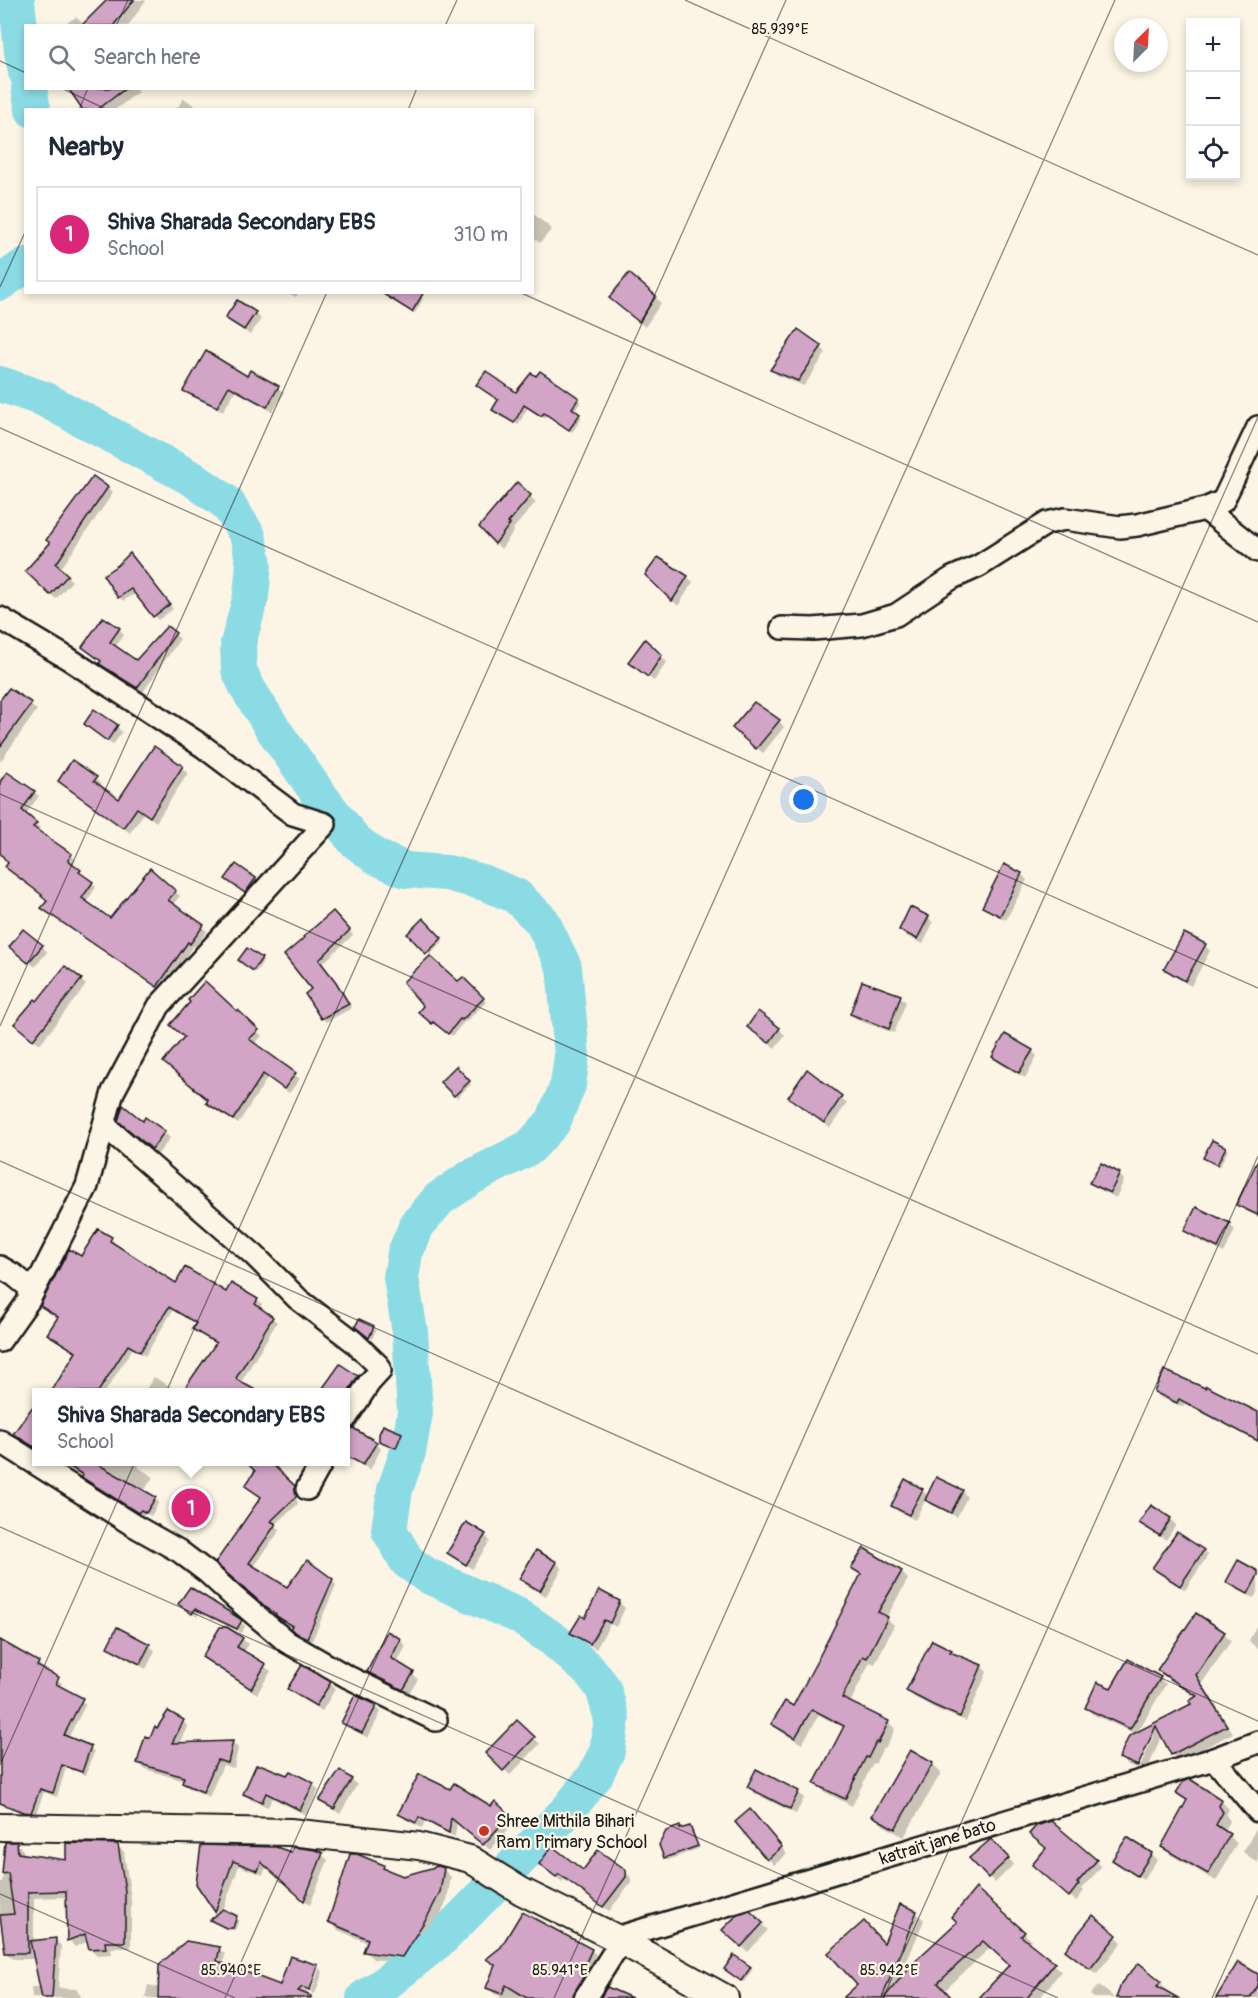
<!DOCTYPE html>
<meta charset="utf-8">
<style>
body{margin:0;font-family:Pangolin,sans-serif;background:#f6f6f7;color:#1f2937}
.controls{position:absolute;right:18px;top:18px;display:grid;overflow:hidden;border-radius:0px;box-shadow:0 3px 9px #0003}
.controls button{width:54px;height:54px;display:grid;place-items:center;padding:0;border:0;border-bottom:2px solid #e0e1e3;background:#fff;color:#1f2937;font:30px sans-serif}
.compass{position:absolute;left:1114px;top:18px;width:54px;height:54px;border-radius:50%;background:#fff;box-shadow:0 3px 9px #0003;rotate:24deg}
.you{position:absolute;left:804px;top:800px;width:21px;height:21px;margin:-15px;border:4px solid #fff;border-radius:50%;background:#1a73e8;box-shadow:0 0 0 9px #1a73e833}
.badge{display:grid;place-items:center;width:39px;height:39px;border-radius:50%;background:#db2777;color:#fff;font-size:20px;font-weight:700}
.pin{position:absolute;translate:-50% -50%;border:3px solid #fff;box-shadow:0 2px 6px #0006}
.popup{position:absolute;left:32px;top:1388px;width:318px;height:78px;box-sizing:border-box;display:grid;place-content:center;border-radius:0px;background:#fff;filter:drop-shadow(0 2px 4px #0005);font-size:20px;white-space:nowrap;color:#747a83}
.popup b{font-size:22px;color:#1f2937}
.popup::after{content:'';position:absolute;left:50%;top:100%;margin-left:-12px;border:12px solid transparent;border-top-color:#fff}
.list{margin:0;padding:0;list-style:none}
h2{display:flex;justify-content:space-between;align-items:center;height:78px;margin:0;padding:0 24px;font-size:26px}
h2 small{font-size:20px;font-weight:400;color:#747a83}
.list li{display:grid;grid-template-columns:39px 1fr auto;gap:18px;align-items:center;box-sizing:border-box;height:96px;margin:0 12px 12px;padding:0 12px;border:2px solid #e0e1e3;border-radius:0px}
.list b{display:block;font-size:22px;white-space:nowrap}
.list p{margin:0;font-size:20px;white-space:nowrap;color:#747a83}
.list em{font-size:20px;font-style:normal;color:#747a83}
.icon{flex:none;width:33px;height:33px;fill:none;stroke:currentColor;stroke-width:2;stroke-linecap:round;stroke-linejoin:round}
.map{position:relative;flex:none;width:1258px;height:1998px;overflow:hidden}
.search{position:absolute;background:#fff;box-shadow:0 3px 9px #0003;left:24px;top:24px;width:510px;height:66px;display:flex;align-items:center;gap:15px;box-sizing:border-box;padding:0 21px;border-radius:0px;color:#747a83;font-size:22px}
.panel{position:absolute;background:#fff;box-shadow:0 3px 9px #0003;left:24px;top:108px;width:510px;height:186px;border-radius:0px}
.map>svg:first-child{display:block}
.shadow{fill:#0003}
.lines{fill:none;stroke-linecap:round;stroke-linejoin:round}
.river{stroke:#8bdbe5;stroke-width:36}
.building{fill:#d2a4c5;stroke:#1c1c1c;stroke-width:1.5}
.minor-casing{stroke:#1c1c1c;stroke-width:26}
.tertiary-casing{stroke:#1c1c1c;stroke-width:30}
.minor{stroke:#fcf5e5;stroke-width:21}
.tertiary{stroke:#fcf5e5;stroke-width:26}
.ticks{fill:none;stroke:#1c1c1c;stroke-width:1.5;stroke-opacity:0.45}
.poi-dot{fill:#c8321e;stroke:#fcf5e5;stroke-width:2}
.labels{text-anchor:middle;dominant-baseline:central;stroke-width:4.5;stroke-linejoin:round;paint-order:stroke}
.poi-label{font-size:18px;fill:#1c1c1c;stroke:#fcf5e5;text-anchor:start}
.street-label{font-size:18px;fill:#1c1c1c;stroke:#fcf5e5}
.ticks-label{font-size:15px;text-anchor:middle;fill:#1c1c1c;stroke:#fcf5e5;stroke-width:4.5;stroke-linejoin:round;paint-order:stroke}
</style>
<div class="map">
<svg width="1258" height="1998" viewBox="0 0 1258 1998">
<rect width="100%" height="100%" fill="#fcf5e5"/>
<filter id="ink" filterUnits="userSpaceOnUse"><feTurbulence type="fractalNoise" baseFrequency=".0167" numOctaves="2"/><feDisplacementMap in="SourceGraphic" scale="12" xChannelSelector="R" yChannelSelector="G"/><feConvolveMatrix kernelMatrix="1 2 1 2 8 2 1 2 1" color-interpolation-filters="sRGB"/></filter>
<g filter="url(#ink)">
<g class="shadow">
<polygon points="114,0 146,0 128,26 62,26 76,17 84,25"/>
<polygon points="69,88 135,88 138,92 115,110 85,110"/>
<polygon points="184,98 200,110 176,110"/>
<polygon points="532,213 552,229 540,243 532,237"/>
<polygon points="287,292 299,292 296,297"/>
<polygon points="421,296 423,299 415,313 390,298"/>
<polygon points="655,297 661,303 645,327 617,303"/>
<polygon points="255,313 261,319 250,335 227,318"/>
<polygon points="821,347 826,353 804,386 777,375 772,370"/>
<polygon points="247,378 278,388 284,393 273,412 235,391 223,411 191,396 185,390"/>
<polygon points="516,394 578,399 581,402 574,411 582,418 572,432 548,415 545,418 528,407 518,425 494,410"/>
<polygon points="93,478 113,493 60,570 72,581 56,599 27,571 51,544"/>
<polygon points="517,484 536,502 513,529 514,531 501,549 481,527"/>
<polygon points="135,560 173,609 158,620 136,593 123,601 119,597"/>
<polygon points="647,575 687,577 693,582 678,606"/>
<polygon points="119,629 124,635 115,647 137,662 175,634 180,639 143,692 107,669 103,662 84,647"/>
<polygon points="645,641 667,662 654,681 636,668"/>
<polygon points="9,690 37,710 0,762 0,703"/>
<polygon points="779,721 784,727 763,753 740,734"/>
<polygon points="85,724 117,727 122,732 113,745"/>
<polygon points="155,748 188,773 156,822 144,813 130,833 65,786 96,778 102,784 99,787 119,801"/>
<polygon points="5,772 39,796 25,815 40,828 37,832 71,855 76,860 72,865 96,887 86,903 110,920 150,870 180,896 172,905 207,931 196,947 193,946 162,990 48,913 43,908 49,902 43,895 7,867 10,863 0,850 0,779"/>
<polygon points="1021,874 1027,880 1006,920 990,912 984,906"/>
<polygon points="255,879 257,881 248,894 230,881"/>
<polygon points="332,913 353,935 321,965 340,988 352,1008 326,1022 322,1018 313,990 286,955"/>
<polygon points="928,917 933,923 923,944 906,936 901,930"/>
<polygon points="423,920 443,941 430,955 409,934"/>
<polygon points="1205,945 1210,951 1191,986 1172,975 1166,969"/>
<polygon points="42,946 47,952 35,967 17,952"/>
<polygon points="261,959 263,961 256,972 242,963"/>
<polygon points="463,979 486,1002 466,1022 465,1021 452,1036 437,1025 436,1026 420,1012"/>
<polygon points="81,980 86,985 40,1044 22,1030 38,1003"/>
<polygon points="900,997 906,1002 894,1033 857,1020 852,1014"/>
<polygon points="238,1012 262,1036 254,1044 300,1079 289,1093 268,1077 238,1124 213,1107"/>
<polygon points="779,1029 785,1035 775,1048 754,1032"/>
<polygon points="1032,1051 1037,1056 1025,1078 999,1063 994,1057"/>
<polygon points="456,1068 471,1084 457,1098 442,1082"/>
<polygon points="807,1071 847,1103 830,1128 790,1097"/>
<polygon points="143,1123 164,1132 170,1138 158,1154 126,1126"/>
<polygon points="1225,1148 1228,1150 1220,1166 1207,1160"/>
<polygon points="1258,1171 1258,1217 1244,1210 1238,1204"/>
<polygon points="1119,1174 1124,1180 1116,1198 1097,1188 1091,1182"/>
<polygon points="1229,1224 1235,1230 1224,1253 1192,1237 1186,1231"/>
<polygon points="112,1240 115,1243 114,1245 176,1285 257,1300 262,1304 259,1309 277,1322 240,1384 256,1392 184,1392 217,1345 194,1329 197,1324 173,1310 145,1356 133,1348 105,1392 51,1392 77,1353 49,1334 59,1318 42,1306 81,1258 107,1248"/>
<polygon points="357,1326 374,1327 376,1330 372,1339"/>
<polygon points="341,1366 363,1383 346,1410 346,1392 322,1392"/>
<polygon points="154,1377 179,1392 144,1392"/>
<polygon points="1155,1392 1258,1414 1258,1442 1185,1404 1183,1407 1161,1398"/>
<polygon points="32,1410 36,1413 36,1448 15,1434"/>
<polygon points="384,1427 404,1437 398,1449 378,1439"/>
<polygon points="376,1443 381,1449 370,1470 346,1455"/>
<polygon points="59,1462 141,1462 138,1467 153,1477 144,1491 159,1502 151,1516 145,1513 143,1517"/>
<polygon points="241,1462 266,1462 292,1484 298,1504 275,1525 280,1530 253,1568 287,1589 332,1580 336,1585 312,1641 301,1636 293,1627 281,1619 222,1567 262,1498 251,1490 257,1471"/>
<polygon points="922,1490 928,1496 962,1491 967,1497 957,1517 932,1505 926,1499 915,1520 898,1511 892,1505"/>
<polygon points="1170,1519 1176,1525 1166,1540 1141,1523"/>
<polygon points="485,1535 490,1541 472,1569 449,1553"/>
<polygon points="1203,1551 1208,1555 1185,1590 1154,1568"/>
<polygon points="536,1552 557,1563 562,1569 546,1596 526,1585 521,1579"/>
<polygon points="853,1568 901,1572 908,1579 886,1618 894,1625 875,1664 870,1662 850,1703 888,1722 895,1729 885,1749 883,1748 875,1764 873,1763 852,1806 823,1791 816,1784 844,1728 819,1715 802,1744 780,1731 773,1724 794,1708 860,1575"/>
<polygon points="1258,1573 1258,1591 1254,1598 1234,1588 1228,1582"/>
<polygon points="599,1592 619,1602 625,1608 616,1627 610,1624 596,1649 578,1638 572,1633 586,1620"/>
<polygon points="180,1604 241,1622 245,1626 242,1633 199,1612 197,1617"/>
<polygon points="1256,1626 1258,1626 1258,1649 1249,1641"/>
<polygon points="1224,1633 1231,1641 1202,1683 1233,1733 1179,1761 1172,1754 1162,1735 1146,1773 1139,1769 1154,1735 1151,1735 1136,1768 1128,1765 1121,1758 1136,1734 1092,1714 1087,1708 1112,1690 1160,1679 1166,1684 1137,1733 1193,1705 1197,1698 1166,1677 1159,1670"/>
<polygon points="242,1639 248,1644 243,1652 271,1671 257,1694 204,1657"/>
<polygon points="400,1640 406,1646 397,1663 418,1679 409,1694 374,1677 368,1672"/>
<polygon points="1,1642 38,1663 43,1668 41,1670 62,1683 60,1688 86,1704 68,1738 90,1747 94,1752 86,1775 66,1768 57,1797 44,1792 35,1816 28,1816 0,1804"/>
<polygon points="149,1645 155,1651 146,1669 115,1652 109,1647"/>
<polygon points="951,1651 956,1656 981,1666 987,1672 966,1721 940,1711 914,1697 908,1691"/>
<polygon points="330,1683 335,1689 322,1711 295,1695 289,1689"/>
<polygon points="376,1706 381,1712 368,1738 349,1728 343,1722"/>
<polygon points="183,1721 188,1727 180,1744 233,1743 238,1748 234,1768 223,1765 209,1797 189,1788 183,1782 184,1781 145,1769 139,1763 151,1740"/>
<polygon points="517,1722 540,1744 510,1775 487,1753"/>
<polygon points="932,1764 941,1773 904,1837 883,1825 874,1816"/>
<polygon points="290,1773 313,1785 319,1790 306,1815 272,1798 268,1807 251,1800 245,1794 288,1777"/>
<polygon points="352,1780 357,1785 340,1814 321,1801"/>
<polygon points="749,1787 798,1792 804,1798 796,1814 754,1793"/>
<polygon points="1178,1793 1221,1801 1229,1809 1226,1815 1230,1821 1224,1832 1237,1843 1216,1881 1171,1855 1163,1847 1188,1802"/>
<polygon points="491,1808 509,1816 515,1821 490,1850 457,1821 455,1837 425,1821 422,1828 406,1820 400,1814"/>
<polygon points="756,1817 787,1854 774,1865 737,1822"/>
<polygon points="1258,1825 1258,1863 1243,1852"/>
<polygon points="679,1828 681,1830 690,1828 692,1830 700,1848 668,1860 661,1845"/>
<polygon points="991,1841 1014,1864 995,1883 971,1858"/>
<polygon points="6,1844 17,1844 23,1850 24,1855 67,1862 117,1846 124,1852 131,1899 131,1948 111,1948 112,1954 97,1955 90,1948 88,1941 75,1947 69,1940 68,1897 34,1898 34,1942 56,1940 61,1946 58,1988 76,1989 82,1998 32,1998 31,1987 41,1987 35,1959 13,1959 6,1953 2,1923 0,1923 0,1882 2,1882"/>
<polygon points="202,1847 291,1854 322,1855 328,1860 310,1905 267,1865 263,1875 239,1866 223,1910 239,1920 235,1930 229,1930 214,1922 219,1914 197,1884"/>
<polygon points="1151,1854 1157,1860 1143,1880 1114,1860"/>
<polygon points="1096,1861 1101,1867 1082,1889 1084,1891 1076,1901 1039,1871"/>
<polygon points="541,1864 583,1872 625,1871 631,1878 631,1883 609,1911 565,1878 562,1882"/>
<polygon points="383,1866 389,1872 403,1878 443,1869 451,1877 447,1900 437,1922 410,1964 373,1959 365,1951 368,1943 338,1930 330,1922"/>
<polygon points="901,1906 917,1913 924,1920 898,1982 959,1923 1024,1933 1031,1940 1027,1944 1061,1971 1040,1998 981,1998 1010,1965 991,1947 944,1991 951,1998 845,1998 859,1985 885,1945"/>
<polygon points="749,1913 768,1930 748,1952 730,1936"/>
<polygon points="1093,1917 1122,1942 1096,1974 1073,1955"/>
<polygon points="219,1949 225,1954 223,1965 281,1987 317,1966 318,1968 316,1968 308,1992 303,1998 145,1998 148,1985 160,1988"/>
<polygon points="591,1950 598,1957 582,1998 500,1998 500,1996 494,1994 488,1987 496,1967 488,1959"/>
<polygon points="1139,1965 1166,1988 1163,1991 1175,1998 1118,1998"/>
<polygon points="319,1968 323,1972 315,1994 311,1993"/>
<polygon points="750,1968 752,1970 744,1982 729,1972"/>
<polygon points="1258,1975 1258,1998 1218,1998"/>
<polygon points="1099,1985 1114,1998 1094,1998 1090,1995"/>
</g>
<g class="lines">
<g class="river">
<polyline points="17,0 22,52 26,72"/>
<polyline points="29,88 33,110"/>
<polyline points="0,283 26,265"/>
<polyline points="0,384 44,399 193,479 227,503 248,536 254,564 251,596 238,644 239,670 248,689 273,729 317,792 354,840 376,857 406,870 447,873 485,883 516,896 542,921 564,967 572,1056 568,1085 553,1122 530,1147 470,1178 439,1199 417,1225 405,1253 401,1278 410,1332 415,1413 408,1452 395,1489 389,1530 407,1561 426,1575 519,1616 554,1640 590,1671 603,1688 612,1719 607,1751 595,1776 568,1810 442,1938 382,1986 364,1998"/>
</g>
</g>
<g class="building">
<polygon points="107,0 134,0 113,26 81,26"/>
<polygon points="68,88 126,88 97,110 83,110"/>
<polygon points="629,273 656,296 639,322 609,298"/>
<polygon points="380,292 424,292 412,312"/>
<polygon points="237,300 256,312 244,330 225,318"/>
<polygon points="798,329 822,346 798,381 770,370"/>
<polygon points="206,351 247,376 250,370 279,386 267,407 229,386 217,407 183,391"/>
<polygon points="486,371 516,392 531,373 536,376 540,371 579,398 572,408 580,414 569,430 544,413 541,416 524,405 514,423 492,410 498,400 476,385"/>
<polygon points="93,476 108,487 56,564 68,575 50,595 25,571 50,543 46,540"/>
<polygon points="517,482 531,495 508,523 510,524 495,544 479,527"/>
<polygon points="130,553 170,604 153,617 131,589 118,598 103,575 118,565"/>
<polygon points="658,557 688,576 672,601 645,575"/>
<polygon points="103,617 120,628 110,642 136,660 167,626 176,633 137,688 99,664 101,661 82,647"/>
<polygon points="645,639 662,655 648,677 628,662"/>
<polygon points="9,688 32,703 0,747 0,700"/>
<polygon points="754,702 780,720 756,749 732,728"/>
<polygon points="94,709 118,725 107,741 84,724"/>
<polygon points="154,746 183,766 150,817 137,808 123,828 58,781 72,760 97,777 94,781 119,799"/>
<polygon points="7,772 35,791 22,810 37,823 33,827 72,854 68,860 81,870 79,872 93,882 82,898 110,918 150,868 176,891 168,900 204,925 190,944 188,942 157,987 41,908 47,901 41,896 42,895 5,867 8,863 0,853 0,782"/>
<polygon points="236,864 256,878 245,893 225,879"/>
<polygon points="1004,864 1022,873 1000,916 982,907"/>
<polygon points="910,907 929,916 917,939 899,930"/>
<polygon points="333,911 350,930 319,960 336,982 349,1004 321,1019 305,994 311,989 284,955 304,938 303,937"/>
<polygon points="423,918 442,938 426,954 407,934"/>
<polygon points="23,929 43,945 28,963 9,947"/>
<polygon points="1184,933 1206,944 1185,981 1164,969"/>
<polygon points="247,948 262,958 253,971 238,960"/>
<polygon points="430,956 458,981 463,977 484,998 462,1020 460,1019 448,1034 433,1022 432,1024 418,1012 423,1006 403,982"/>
<polygon points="65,966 82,979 33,1040 14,1024 35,999 37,1001"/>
<polygon points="205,981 237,1011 238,1010 259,1030 249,1039 296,1073 284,1089 263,1074 233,1120 206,1103 208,1100 163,1062 184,1037 170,1025 190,1002 188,1000"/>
<polygon points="862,981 901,995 889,1029 850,1014"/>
<polygon points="758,1011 780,1028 769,1043 747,1027"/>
<polygon points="1005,1034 1033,1050 1019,1073 992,1057"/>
<polygon points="456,1066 470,1081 454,1096 440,1082"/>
<polygon points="807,1069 842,1096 824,1123 788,1097"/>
<polygon points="123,1105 143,1121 145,1117 165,1131 152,1149 118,1121"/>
<polygon points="1212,1140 1226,1147 1217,1165 1203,1158"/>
<polygon points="1258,1160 1258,1215 1236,1205"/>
<polygon points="1101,1163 1120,1173 1110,1193 1089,1183"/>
<polygon points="1196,1207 1230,1223 1218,1248 1184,1231"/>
<polygon points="98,1229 112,1237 110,1241 176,1283 185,1267 226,1292 231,1283 258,1299 255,1304 273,1317 236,1378 237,1380 259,1392 182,1392 216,1343 192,1329 196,1323 169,1307 140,1352 128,1345 98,1392 51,1392 76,1352 47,1334 58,1317 40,1306 69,1249 81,1256"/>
<polygon points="359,1319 374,1326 369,1338 355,1327"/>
<polygon points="340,1364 358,1376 348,1392 320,1392"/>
<polygon points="1164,1370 1205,1388 1206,1386 1258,1412 1258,1441 1179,1399 1177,1403 1154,1392"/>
<polygon points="36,1402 36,1444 34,1447 13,1434"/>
<polygon points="383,1425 402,1433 396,1448 379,1441 379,1434"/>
<polygon points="353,1428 377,1442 363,1465 345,1455 345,1431"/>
<polygon points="61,1461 92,1461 156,1497 146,1513 141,1510 138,1513 81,1477 83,1475"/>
<polygon points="245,1461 269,1461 295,1486 297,1496 271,1521 276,1524 249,1563 287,1587 307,1560 333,1579 307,1638 294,1632 290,1628 292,1626 275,1615 276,1614 267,1608 215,1563 261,1497 245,1486 255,1471"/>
<polygon points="936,1477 963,1490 951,1513 925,1500"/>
<polygon points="905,1479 923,1489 909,1515 891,1506"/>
<polygon points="1151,1505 1171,1518 1160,1536 1139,1523"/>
<polygon points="466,1522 486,1534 466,1565 447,1553"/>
<polygon points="1177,1532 1204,1550 1180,1586 1152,1568"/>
<polygon points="864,1548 902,1571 878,1612 888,1617 867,1658 863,1656 842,1698 889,1721 878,1743 876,1742 868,1758 866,1757 845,1799 814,1784 844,1726 812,1709 795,1738 771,1724 785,1701 793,1706 819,1657 861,1574 851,1568"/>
<polygon points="536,1550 557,1562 540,1591 519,1579"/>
<polygon points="1238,1560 1258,1571 1258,1575 1248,1594 1226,1582"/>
<polygon points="190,1587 242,1620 237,1629 195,1609 192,1614 178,1604"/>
<polygon points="599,1590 620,1601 610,1623 604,1620 590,1644 570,1633 581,1615 585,1618"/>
<polygon points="1196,1613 1225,1632 1196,1675 1227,1726 1171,1755 1156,1726 1138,1766 1119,1758 1129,1736 1191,1704 1189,1701 1197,1696 1157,1670"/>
<polygon points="117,1627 150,1644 140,1664 107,1647"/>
<polygon points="220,1627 227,1627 243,1638 237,1647 266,1664 251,1689 202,1657"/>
<polygon points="387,1631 401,1639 391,1658 414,1672 403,1690 367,1672"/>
<polygon points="0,1640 39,1662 37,1666 59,1677 56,1684 83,1698 64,1735 91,1746 82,1772 62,1765 53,1793 40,1789 31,1813 23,1812 0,1803"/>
<polygon points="932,1640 952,1650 950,1652 982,1665 960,1717 933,1705 906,1691"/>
<polygon points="1128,1659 1161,1677 1130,1729 1085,1708 1097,1682 1111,1688"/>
<polygon points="302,1665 331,1682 316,1706 287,1689"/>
<polygon points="355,1695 377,1705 362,1733 341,1723"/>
<polygon points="168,1711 184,1720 172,1743 233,1741 228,1763 217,1760 203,1792 182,1783 184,1777 137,1763 145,1736 150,1738 155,1726 157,1728"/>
<polygon points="517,1720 535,1737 503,1771 485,1753"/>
<polygon points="910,1750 933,1763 895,1829 872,1816"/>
<polygon points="256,1765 262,1765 287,1775 290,1771 314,1783 300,1810 266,1793 262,1802 243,1794"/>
<polygon points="756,1769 799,1791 790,1809 747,1787"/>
<polygon points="340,1770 352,1779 334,1809 319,1801"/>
<polygon points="419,1774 450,1789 454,1783 491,1806 495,1801 510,1815 483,1845 451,1818 449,1833 419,1817 416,1823 398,1814"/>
<polygon points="1190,1779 1222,1800 1219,1806 1223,1812 1216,1825 1230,1834 1208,1874 1161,1847 1187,1800 1176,1793 1183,1782"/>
<polygon points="750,1809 782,1847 767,1860 735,1822"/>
<polygon points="1051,1821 1097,1860 1077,1883 1079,1884 1069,1897 1032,1865 1046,1848 1029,1834 1036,1826"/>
<polygon points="680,1826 680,1829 690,1826 698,1846 664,1858 659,1845 666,1831"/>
<polygon points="1127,1837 1152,1853 1137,1876 1112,1860"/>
<polygon points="991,1839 1009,1858 988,1878 969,1858"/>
<polygon points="5,1842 17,1842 18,1853 66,1860 66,1843 118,1844 125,1891 125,1942 105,1942 106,1948 89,1949 85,1934 67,1941 66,1891 28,1892 28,1953 5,1953 0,1915 14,1914 8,1873 2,1874"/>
<polygon points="201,1845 276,1847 291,1852 293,1847 316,1850 323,1853 304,1901 261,1862 258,1871 233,1861 215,1912 196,1884"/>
<polygon points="552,1846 583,1870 598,1850 626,1870 626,1877 603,1907 559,1874 556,1877 539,1864"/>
<polygon points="350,1854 357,1854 384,1865 383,1868 403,1876 438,1866 444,1868 440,1892 429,1914 402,1957 363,1952 368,1939 328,1922"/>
<polygon points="976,1888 1025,1932 1021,1936 1055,1963 1027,1998 979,1998 1009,1965 983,1941 938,1983 952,1998 884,1998 913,1963 957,1922 952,1917"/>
<polygon points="900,1904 917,1911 882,1998 843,1998 857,1985 828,1953 864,1921 884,1943"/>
<polygon points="223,1909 237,1916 233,1928 226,1928 210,1920"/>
<polygon points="750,1911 763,1923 741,1947 722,1930 736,1916"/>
<polygon points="522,1912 592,1949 580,1975 583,1977 572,1998 527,1998 506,1985 502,1994 486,1988 495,1965 486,1959 501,1947"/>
<polygon points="1093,1915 1117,1935 1090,1969 1065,1950"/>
<polygon points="56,1938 52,1998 42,1998 30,1941"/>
<polygon points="186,1941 220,1947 217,1961 280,1985 290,1956 318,1965 310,1990 302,1987 298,1991 311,1996 311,1998 158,1998 159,1965"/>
<polygon points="734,1955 751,1967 741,1981 724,1969"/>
<polygon points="1238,1962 1258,1974 1258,1986 1250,1998 1216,1998"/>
<polygon points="1139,1963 1161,1981 1157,1986 1178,1998 1116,1998 1122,1982"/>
<polygon points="607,1987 632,1998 600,1998"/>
</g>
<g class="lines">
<g class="minor-casing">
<g id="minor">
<polyline points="1205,509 1258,551"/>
<polyline points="0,618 69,659 204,747 293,814 325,824 159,1006 113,1092 87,1186 29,1300 0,1341"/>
<polyline points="782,628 813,629 862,625 896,615 952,578 979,566 1047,523 1065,519 1120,527 1137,525 1205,509 1223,501 1258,427"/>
<polyline points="104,1125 254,1255 298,1299 353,1341 379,1366 380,1371 369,1383 346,1418"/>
<polyline points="0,1267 14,1275 30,1288 29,1300"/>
<polyline points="0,1441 133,1525 179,1551 208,1573 234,1597 287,1642 346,1676 436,1720"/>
<polyline points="307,1489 322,1462"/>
<polyline points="1214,1759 1258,1811"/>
<polyline points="616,1938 1214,1759 1258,1742"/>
<polyline points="585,1998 621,1941"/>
</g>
</g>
<g class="tertiary-casing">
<polyline id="tertiary" points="0,1827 290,1832 419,1846 470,1859 521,1891 616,1938 725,1998"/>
</g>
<use href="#minor" class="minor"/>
<use href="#tertiary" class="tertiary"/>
</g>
</g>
<path class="ticks" d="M 685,0 L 1258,255M 116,26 L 128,0M 445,26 L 457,0M 0,61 L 26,73M 61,88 L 108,110M 79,110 L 88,88M 408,110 L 417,88M 0,287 L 26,230M 519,292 L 1258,622M 0,428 L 1258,988M 0,794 L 1258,1354M 0,1026 L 327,292M 0,1161 L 1258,1721M 0,1527 L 1058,1998M 0,1765 L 786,0M 0,1894 L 235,1998M 225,1998 L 1115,0M 554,1998 L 1258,417M 883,1998 L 1258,1156M 1212,1998 L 1258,1895"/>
<circle class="poi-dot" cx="484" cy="1831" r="6"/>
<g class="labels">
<g class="poi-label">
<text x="496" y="1821">Shree Mithila Bihari<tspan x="496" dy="21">Ram Primary School</tspan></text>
</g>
<g class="street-label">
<text transform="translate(938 1842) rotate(-17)">katrait jane bato</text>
</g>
</g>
<g class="ticks-label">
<text x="780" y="34">85.939°E</text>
<text x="231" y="1975">85.940°E</text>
<text x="560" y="1975">85.941°E</text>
<text x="889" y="1975">85.942°E</text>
</g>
</svg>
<div class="controls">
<button>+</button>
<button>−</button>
<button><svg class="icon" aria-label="locate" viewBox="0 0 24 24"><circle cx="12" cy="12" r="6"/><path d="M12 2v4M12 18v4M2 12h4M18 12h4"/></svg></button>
</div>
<svg class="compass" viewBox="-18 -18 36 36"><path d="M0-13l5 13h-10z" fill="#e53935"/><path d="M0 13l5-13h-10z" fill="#747a83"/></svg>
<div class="you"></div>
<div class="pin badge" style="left:191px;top:1508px">1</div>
<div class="popup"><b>Shiva Sharada Secondary EBS</b>School</div>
<div class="search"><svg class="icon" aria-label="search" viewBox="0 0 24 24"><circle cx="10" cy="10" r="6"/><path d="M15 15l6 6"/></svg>Search here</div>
<section class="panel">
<h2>Nearby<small></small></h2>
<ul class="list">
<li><span class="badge">1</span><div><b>Shiva Sharada Secondary EBS</b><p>School</p></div><em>310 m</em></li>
</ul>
</section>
</div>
